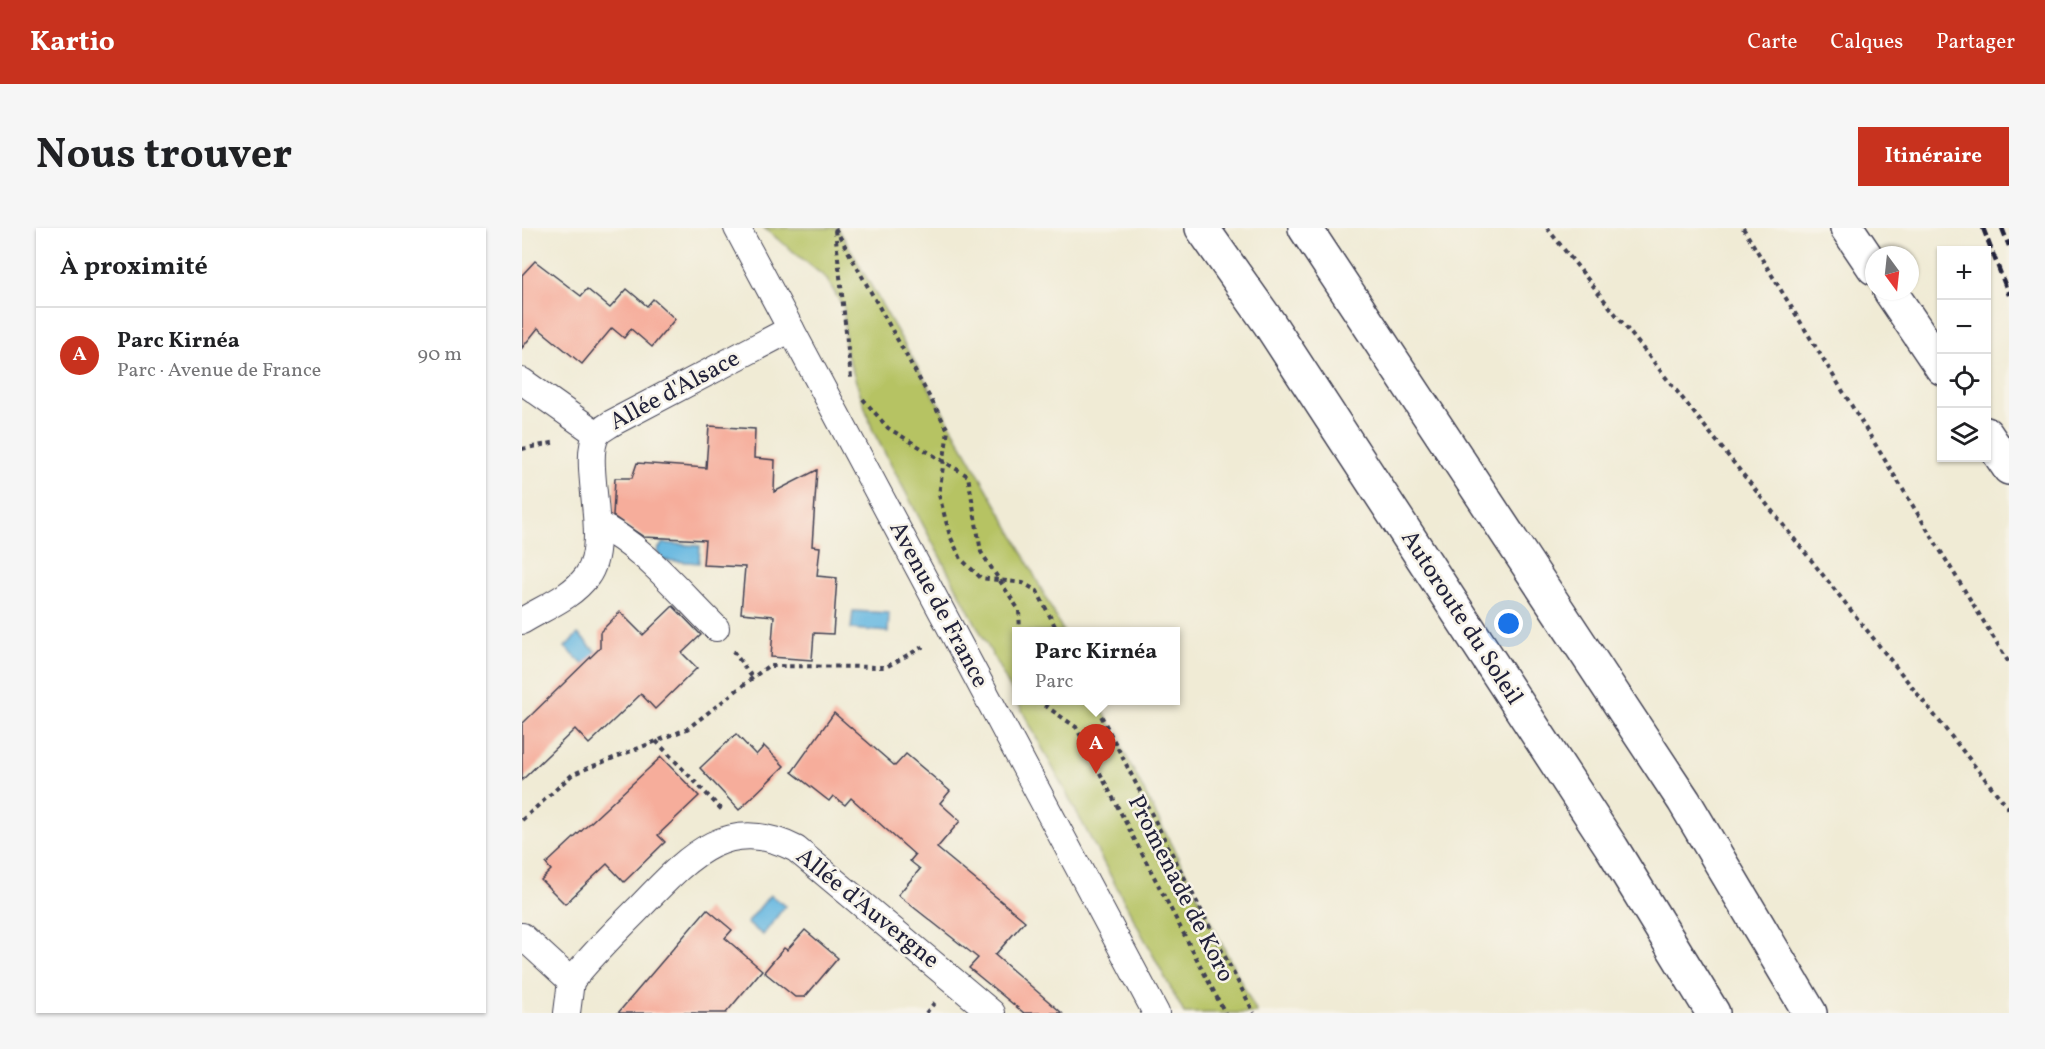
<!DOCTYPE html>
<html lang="fr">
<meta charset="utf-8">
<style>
body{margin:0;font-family:Vollkorn,serif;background:#f6f6f6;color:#202124}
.controls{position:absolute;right:18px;top:18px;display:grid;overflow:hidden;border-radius:0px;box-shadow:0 2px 4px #0004}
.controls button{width:54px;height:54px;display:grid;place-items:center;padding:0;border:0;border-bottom:2px solid #e0e0e0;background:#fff;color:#202124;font:30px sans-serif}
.compass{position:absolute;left:1343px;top:18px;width:54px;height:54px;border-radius:50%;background:#fff;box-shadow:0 2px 4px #0004;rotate:165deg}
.you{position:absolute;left:987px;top:396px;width:21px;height:21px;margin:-15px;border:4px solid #fff;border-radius:50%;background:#1a73e8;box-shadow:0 0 0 9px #1a73e833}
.badge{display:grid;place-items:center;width:39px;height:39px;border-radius:50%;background:#c8321e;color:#fff;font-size:20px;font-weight:700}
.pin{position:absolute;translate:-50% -50px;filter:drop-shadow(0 2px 3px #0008)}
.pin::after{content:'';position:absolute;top:32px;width:21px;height:18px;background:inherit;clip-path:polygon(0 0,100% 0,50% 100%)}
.popup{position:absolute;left:490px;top:399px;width:168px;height:78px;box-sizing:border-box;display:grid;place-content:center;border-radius:0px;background:#fff;filter:drop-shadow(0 2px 4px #0005);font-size:20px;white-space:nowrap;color:#757577}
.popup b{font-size:22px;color:#202124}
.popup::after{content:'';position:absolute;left:50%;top:100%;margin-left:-12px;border:12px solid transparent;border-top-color:#fff}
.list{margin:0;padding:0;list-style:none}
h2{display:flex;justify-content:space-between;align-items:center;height:78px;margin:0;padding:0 24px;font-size:26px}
h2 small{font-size:20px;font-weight:400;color:#757577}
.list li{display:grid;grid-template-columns:39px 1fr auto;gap:18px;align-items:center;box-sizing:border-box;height:96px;padding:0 24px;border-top:2px solid #e0e0e0}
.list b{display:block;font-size:22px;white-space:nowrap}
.list p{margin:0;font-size:20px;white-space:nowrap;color:#757577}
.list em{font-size:20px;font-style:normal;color:#757577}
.icon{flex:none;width:33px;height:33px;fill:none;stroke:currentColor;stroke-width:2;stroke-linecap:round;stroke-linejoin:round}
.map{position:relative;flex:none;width:1487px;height:785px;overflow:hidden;border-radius:0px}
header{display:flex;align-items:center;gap:36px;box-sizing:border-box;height:84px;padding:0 30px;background:#c8321e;color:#fff}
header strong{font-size:28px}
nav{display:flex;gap:33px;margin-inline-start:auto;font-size:21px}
.intro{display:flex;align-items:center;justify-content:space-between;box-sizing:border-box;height:144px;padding:0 36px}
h1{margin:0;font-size:42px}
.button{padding:15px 27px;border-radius:0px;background:#c8321e;color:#fff;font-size:21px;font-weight:700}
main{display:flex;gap:36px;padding:0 36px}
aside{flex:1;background:#fff;border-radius:0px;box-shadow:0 2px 4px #0004}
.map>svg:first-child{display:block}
.green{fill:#b6c364;stroke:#6c7250;stroke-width:1.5}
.water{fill:#66b8e1;stroke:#446d8e;stroke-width:1.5}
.building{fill:#f6ad9b}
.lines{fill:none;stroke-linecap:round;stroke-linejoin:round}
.street-casing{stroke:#414052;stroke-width:28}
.primary-casing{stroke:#414052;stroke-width:36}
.highway-casing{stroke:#414052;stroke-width:36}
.path{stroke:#414052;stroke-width:4;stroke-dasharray:4.5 4.5;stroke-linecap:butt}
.street{stroke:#fff;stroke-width:26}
.primary{stroke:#fff;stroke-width:33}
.highway{stroke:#fff;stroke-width:33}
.rail{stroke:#22223b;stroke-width:4.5;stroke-dasharray:9 4.5;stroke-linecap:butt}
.labels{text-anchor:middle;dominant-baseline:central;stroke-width:5;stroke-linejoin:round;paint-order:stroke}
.street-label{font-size:24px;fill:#22223b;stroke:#f7f3e8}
</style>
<header>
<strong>Kartio</strong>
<nav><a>Carte</a><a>Calques</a><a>Partager</a></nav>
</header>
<div class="intro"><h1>Nous trouver</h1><a class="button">Itinéraire</a></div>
<main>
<aside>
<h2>À proximité<small></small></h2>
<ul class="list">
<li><span class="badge">A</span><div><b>Parc Kirnéa</b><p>Parc · Avenue de France</p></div><em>90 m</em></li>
</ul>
</aside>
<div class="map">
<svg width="1487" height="785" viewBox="0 0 1487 785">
<rect width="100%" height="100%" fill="#f7f3e8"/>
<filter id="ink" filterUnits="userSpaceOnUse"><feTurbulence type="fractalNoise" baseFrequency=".0167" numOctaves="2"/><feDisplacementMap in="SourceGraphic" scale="12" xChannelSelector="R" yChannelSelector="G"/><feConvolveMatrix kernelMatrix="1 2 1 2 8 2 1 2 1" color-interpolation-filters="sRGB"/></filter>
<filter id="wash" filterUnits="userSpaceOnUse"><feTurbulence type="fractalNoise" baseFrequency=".008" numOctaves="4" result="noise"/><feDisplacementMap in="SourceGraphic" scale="24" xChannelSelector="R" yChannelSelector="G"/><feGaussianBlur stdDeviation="1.35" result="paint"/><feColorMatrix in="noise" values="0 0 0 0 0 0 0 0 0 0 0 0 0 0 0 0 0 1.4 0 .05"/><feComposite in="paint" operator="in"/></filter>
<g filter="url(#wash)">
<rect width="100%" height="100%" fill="#f0ebd5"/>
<g class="green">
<polygon points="242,0 316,0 492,308 541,403 494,404 494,471 351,203 323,121 322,80 304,50"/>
<polygon points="495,473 576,473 735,785 662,785"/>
</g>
<g class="water">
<polygon points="141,315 178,318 177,335 140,332 135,323"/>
<polygon points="331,383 367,385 366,404 329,401"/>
<polygon points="56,406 81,431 68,443 43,419"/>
<polygon points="248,667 263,678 241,707 225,695"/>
</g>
<g id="blocks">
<g class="building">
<polygon points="13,33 59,68 65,61 88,80 105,61 125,78 131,71 153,91 130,119 109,101 102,110 90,100 60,136 16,100 0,120 0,47"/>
<polygon points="187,198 233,201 232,230 253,232 252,264 295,242 290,318 298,319 295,348 315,350 311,406 292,405 290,432 249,429 252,388 219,385 223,339 181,337 183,312 122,309 91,288 93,250 110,250 115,235 184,240"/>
<polygon points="151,378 179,407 160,425 175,440 133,481 119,466 67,516 53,501 0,552 0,496 78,420 78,404 98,384 121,407"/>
<polygon points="312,485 373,538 384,526 428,563 418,575 438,593 415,620 503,693 473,727 540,785 502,785 447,740 456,730 376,667 398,641 388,633 393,627 329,570 323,577 311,568 307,573 270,544"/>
<polygon points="214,506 234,527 242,518 262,538 217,582 178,540"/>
<polygon points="139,529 177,568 136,607 143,614 102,654 85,636 43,676 19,652 29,642 24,636"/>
<polygon points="185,681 210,702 203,710 240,742 204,785 96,785"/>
<polygon points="283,702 316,730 283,769 273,769 242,744 262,720 265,722"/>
</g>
</g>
</g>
<g filter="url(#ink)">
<use href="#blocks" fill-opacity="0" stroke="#414052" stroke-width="1.5"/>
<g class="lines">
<g class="street-casing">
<g id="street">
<polyline points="215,0 634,785"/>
<polyline points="0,153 75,206"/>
<path d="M 75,296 C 121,318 157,364 194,400"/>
<path d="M 0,393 C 21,380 50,369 65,348 C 90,314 58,234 75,206 C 78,202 86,198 90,195 L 269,101"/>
<polyline points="0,708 49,753 45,785"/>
<path d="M 49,753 C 69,728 92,705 115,682 C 162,634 202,584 274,621 L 470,785"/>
</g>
</g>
<g class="primary-casing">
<g id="primary">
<polyline points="1325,0 1352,40"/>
<polyline points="1368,63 1420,140"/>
<polyline points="1464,206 1487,240"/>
</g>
</g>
<g class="highway-casing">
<g id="highway">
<polyline points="680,0 747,95 1090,620 1191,785"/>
<polyline points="783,0 1162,573 1288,785"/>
</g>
</g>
<g class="path">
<polyline points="313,0 426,202 417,267 428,308 439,331 459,350 501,355 515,363 536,404"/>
<polyline points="1025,0 1487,581"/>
<polyline points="1221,0 1487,435"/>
<polyline points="313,2 329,150"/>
<polyline points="341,171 366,200 446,248 459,324 497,382 498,404"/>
<polyline points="0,221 35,214"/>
<polyline points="211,423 230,449"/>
<polyline points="515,472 554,499 703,785"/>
<polyline points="571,472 732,785"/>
<polyline points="134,513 200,582"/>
<polyline points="0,592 51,546 165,501 246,438 364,439 404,417"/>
<polyline points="404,785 414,773"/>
</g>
<use href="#street" class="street"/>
<use href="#primary" class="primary"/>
<use href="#highway" class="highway"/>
<g class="rail">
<polyline points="1461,0 1487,67"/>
<polyline points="1480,0 1487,18"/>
</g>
</g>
</g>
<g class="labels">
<g class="street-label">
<text transform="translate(153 163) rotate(-28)">Allée d'Alsace</text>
<text transform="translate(416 377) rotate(62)">Avenue de France</text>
<text transform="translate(939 390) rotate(57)">Autoroute du Soleil</text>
<text transform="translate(658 661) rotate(63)">Promenade de Koro</text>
<text transform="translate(345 681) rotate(39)">Allée d'Auvergne</text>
</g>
</g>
</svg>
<div class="controls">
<button>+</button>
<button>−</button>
<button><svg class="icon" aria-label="locate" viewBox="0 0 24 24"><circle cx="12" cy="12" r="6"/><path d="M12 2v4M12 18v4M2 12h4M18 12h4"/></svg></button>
<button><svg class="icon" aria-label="layers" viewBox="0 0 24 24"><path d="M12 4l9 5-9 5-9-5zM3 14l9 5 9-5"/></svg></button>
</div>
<svg class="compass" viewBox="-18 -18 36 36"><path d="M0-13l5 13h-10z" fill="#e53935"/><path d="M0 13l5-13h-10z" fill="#757577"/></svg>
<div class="you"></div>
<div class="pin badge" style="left:574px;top:546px">A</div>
<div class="popup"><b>Parc Kirnéa</b>Parc</div>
</div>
</main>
